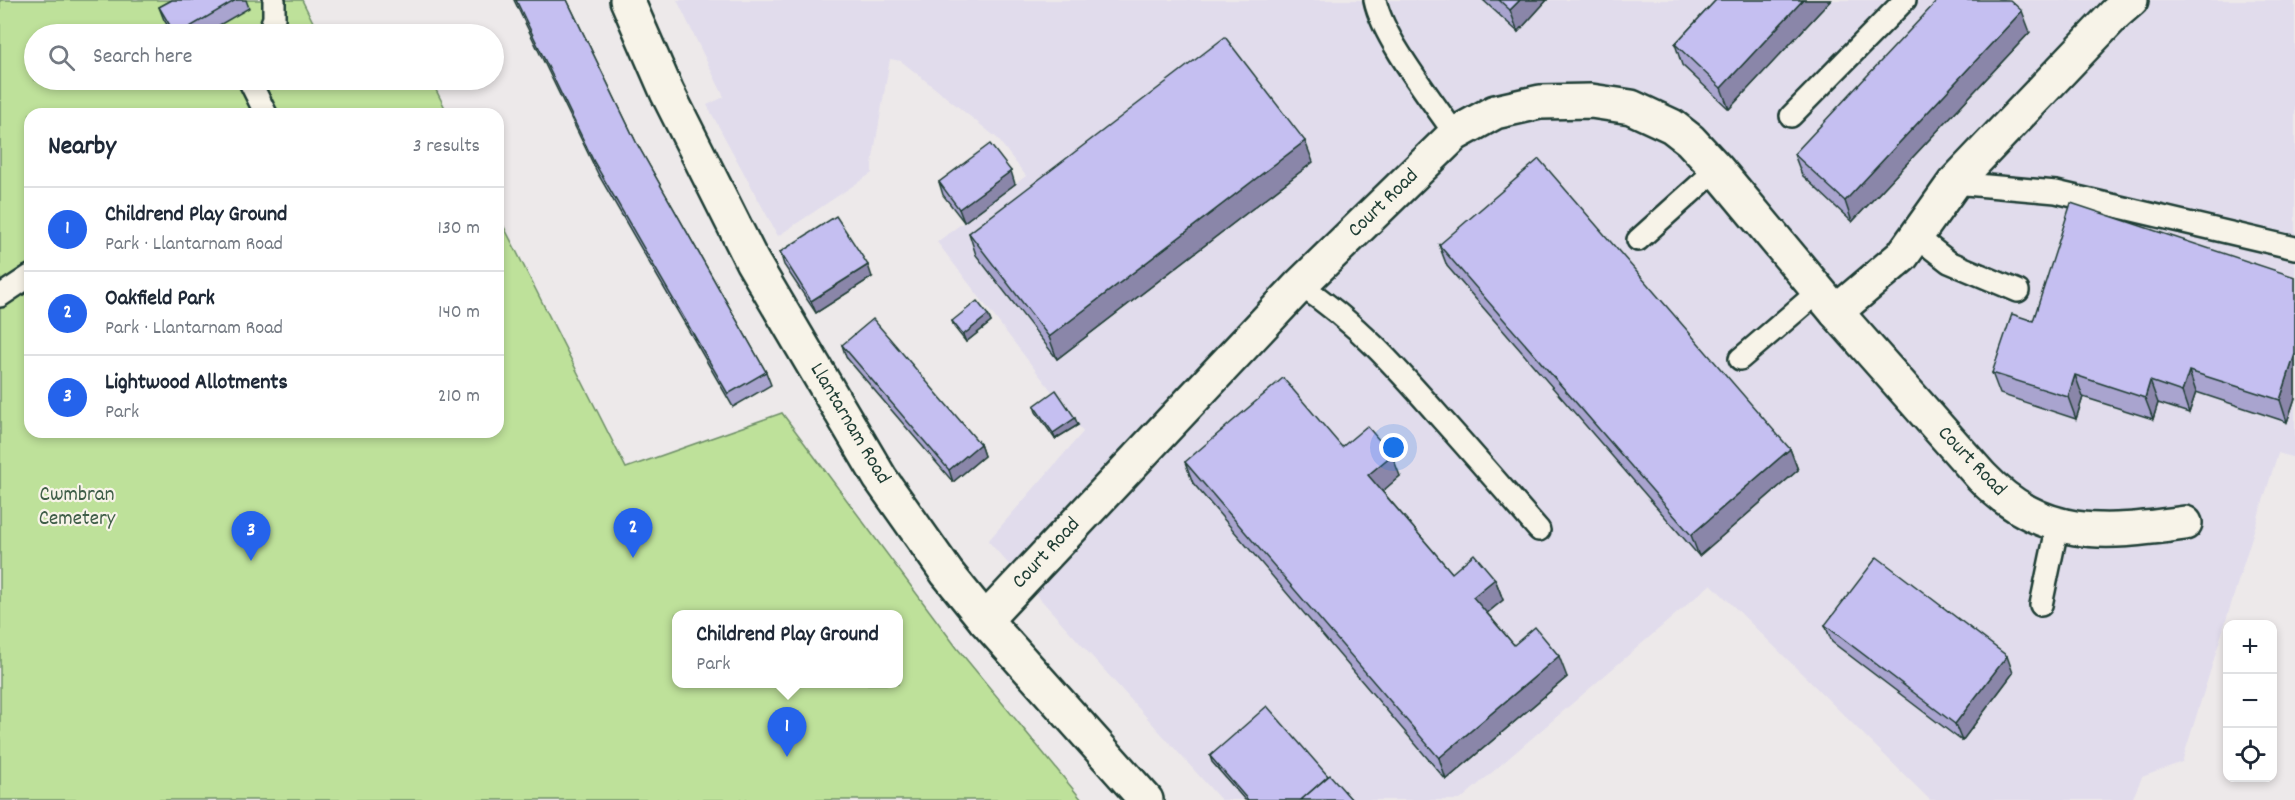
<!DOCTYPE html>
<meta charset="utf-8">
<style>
body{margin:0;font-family:Dekko,sans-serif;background:#f2f2f3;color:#1f2937}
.controls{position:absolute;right:18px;bottom:18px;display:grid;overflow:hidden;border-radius:12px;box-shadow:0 3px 9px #0003}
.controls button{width:54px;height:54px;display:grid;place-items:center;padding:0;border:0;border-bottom:2px solid #e0e1e3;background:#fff;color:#1f2937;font:30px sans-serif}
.you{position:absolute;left:1394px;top:448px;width:21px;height:21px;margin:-15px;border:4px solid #fff;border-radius:50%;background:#1a73e8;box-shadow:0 0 0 9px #1a73e833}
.badge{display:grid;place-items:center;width:39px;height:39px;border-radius:50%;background:#2563eb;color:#fff;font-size:20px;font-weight:700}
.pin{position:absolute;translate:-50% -50px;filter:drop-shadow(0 2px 3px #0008)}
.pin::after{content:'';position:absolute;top:32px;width:21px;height:18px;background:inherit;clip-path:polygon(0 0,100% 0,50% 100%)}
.popup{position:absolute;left:672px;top:610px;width:231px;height:78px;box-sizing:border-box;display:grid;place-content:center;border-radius:12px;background:#fff;filter:drop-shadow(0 2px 4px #0005);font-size:20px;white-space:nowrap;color:#747a83}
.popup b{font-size:22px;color:#1f2937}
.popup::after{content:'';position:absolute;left:50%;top:100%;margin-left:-12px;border:12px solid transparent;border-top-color:#fff}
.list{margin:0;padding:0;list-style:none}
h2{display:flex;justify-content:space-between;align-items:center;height:78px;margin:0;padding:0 24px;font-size:26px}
h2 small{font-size:20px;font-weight:400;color:#747a83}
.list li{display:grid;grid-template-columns:39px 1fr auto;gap:18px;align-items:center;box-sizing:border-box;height:84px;padding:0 24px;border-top:2px solid #e0e1e3}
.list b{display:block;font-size:22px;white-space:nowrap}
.list p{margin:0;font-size:20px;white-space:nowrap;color:#747a83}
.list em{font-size:20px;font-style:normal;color:#747a83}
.icon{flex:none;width:33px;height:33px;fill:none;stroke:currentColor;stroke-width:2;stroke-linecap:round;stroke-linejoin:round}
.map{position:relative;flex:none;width:2295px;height:800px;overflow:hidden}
.search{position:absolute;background:#fff;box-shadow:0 3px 9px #0003;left:24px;top:24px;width:480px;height:66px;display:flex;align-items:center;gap:15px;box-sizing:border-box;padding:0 21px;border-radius:33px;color:#747a83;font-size:22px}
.panel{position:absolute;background:#fff;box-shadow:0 3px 9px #0003;left:24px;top:108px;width:480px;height:330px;border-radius:18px}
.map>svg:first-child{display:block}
.built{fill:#e1dcec}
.green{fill:#bee19a;stroke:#6e8f67;stroke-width:1.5;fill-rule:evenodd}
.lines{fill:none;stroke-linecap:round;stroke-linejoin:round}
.lane-casing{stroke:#1f3d34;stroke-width:26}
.street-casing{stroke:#1f3d34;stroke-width:38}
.secondary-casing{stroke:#1f3d34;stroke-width:38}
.lane{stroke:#f7f3e8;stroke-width:21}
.street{stroke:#f7f3e8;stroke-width:33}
.secondary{stroke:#f7f3e8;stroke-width:33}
.wall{fill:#a9a4cf;stroke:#1f3d34;stroke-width:1.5}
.shaded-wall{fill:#8a86a9;stroke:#1f3d34;stroke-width:1.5}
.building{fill:#c5bff1;stroke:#1f3d34;stroke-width:1.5}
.labels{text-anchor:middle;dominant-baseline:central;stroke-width:4.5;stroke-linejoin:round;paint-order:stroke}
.street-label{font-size:21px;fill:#1f3d34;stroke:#f7f3e8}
.park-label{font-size:21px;fill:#3f5e48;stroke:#f7f3e8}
</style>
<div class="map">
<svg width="2295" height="800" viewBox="0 0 2295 800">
<rect width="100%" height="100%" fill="#ede9ea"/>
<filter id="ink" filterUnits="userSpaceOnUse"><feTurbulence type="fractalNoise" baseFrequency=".0167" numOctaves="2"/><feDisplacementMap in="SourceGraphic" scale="12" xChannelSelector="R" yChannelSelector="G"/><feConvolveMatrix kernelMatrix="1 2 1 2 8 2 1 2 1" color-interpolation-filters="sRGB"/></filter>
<g filter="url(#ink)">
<polygon class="built" points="677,0 2295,0 2295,458 2278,453 2182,762 2142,777 2132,800 1930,800 1711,584 1460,800 1221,800 988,541 1083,432 937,242 1026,176 997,138 901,61 890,59 872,164 872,173 778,236 707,105 724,97"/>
<path class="green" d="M 0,0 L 302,0 L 319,34 L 34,34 L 34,80 L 431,80 L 448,114 L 30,114 L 30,432 L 498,432 L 498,215 L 626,468 L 782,413 L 957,648 L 1082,800 L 0,800 ZM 676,614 L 898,614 L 898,684 L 676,684 Z"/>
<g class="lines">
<g class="lane-casing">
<g id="lane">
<path d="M 1375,0 C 1383,39 1432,100 1455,134"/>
<polyline points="268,34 274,18 274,0"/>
<polyline points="249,80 266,114"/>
<polyline points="1791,116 1905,0"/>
<polyline points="1954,183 2056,192 2295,248"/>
<polyline points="1917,237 1949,262 2018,291"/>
<polyline points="1638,240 1717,169"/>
<path d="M 1300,285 C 1357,323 1395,366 1439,416 C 1473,454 1506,492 1539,530"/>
<polyline points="0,296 30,276"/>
<polyline points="1740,359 1819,291"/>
<polyline points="2041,605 2058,524"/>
</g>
</g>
<g class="street-casing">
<g id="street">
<polyline points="1836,312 1902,256 1954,183 2116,13 2131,0"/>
<path d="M 985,620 L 1300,285 L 1455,134 L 1495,112 L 1540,102 L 1591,101 L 1631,107 L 1672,126 L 1690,140 L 1717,169 L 1836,312 L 1981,476 C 2043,541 2103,534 2185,523"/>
</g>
</g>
<g class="secondary-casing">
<polyline id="secondary" points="627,0 667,92 752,261 880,478 947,573 985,620 1146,800"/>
</g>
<use href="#lane" class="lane"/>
<use href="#street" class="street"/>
<use href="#secondary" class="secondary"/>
</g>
<g class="wall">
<polygon points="172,0 246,0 249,8 204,34 173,34 164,20 159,7"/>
<polygon points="514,0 567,0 636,142 766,372 771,385 733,407 598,174"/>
<polygon points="1483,0 1547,0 1518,32"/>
<polygon points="1716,0 1831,0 1729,109 1682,65 1675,44"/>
<polygon points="2030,32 1852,222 1802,175 1794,154"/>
<polygon points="1313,162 1057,359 976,255 969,233"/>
<polygon points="939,182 1015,184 964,222 943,195"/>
<polygon points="1439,245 1790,449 1798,470 1699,556 1447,266"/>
<polygon points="780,252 872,277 816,313 784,265"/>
<polygon points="2295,277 2295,398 2287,422 2196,392 2189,413 2158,403 2153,419 2083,397 2076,419 2000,394 1992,373 2033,321"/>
<polygon points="988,315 991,322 966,342 954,327 952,321"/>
<polygon points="842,345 980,444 984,456 953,482 846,357"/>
<polygon points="1034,406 1078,425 1055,439 1036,412"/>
<polygon points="1185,462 1400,476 1382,491 1452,573 1495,579 1503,600 1487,613 1514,645 1567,677 1446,780 1193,483"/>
<polygon points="1825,625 2013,673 1962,741 1832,642"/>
<polygon points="1210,756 1328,776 1352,800 1245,800 1212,762"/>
</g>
<g class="shaded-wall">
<polygon points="1520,0 1547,0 1518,32 1510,10"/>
<polygon points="1803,0 1831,0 1729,109 1721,88"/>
<polygon points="2022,11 2030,32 1852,222 1845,201"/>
<polygon points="1305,141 1313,162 1057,359 1049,337"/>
<polygon points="1011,171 1015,184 964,222 959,209"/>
<polygon points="868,265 872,277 816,313 811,301"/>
<polygon points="988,315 991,322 966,342 963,335"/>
<polygon points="2295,354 2295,398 2287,422 2280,400"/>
<polygon points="2189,371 2196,392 2189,413 2182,392"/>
<polygon points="2075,375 2083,397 2076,419 2068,397"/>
<polygon points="2150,381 2158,403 2153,419 2145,398"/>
<polygon points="1075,418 1078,425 1055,439 1053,433"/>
<polygon points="980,444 984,456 953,482 949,470"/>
<polygon points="1790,449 1798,470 1699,556 1691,535"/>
<polygon points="1392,455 1400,476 1376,497 1368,475"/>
<polygon points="1495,579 1503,600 1481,618 1473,597"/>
<polygon points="1559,656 1567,677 1446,780 1439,758"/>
<polygon points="2007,656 2013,673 1962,741 1955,724"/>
</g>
<g class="building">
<polygon points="172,0 236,0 178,34 175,34 159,7"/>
<polygon points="516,0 567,0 636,142 766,372 728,394 594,162"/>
<polygon points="1499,0 1520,0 1510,10"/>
<polygon points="1716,0 1803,0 1721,88 1675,44"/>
<polygon points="1938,0 2010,0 2022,11 1845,201 1794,154"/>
<polygon points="1225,37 1305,141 1049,337 969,233"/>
<polygon points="990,144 1011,171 959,209 939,182"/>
<polygon points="1539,159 1790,449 1691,535 1439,245"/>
<polygon points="2071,203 2295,277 2295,354 2280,400 2189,371 2182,392 2150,381 2145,398 2075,375 2068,397 1992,373 2012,314 2033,321"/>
<polygon points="836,216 868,265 811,301 780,252"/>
<polygon points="977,301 988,315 963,335 952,321"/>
<polygon points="873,319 980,444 949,470 842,345"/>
<polygon points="1283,378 1342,447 1367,426 1392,455 1368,475 1452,573 1474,554 1495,579 1473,597 1514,645 1535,627 1559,656 1439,758 1185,462"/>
<polygon points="1056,390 1075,418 1053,433 1034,406"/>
<polygon points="1877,557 2007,656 1955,724 1825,625"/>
<polygon points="1267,706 1328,776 1301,800 1248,800 1210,756"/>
<polygon points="1330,775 1352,800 1301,800"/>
</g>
</g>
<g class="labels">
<g class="street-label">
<text transform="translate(1384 204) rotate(-44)">Court Road</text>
<text transform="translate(849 424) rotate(59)">Llantarnam Road</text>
<text transform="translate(1971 462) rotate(46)">Court Road</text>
<text transform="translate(1047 554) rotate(-47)">Court Road</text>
</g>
<g class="park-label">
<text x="77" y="496">Cwmbran<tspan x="77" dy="24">Cemetery</tspan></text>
</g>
</g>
</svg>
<div class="controls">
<button>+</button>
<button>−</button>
<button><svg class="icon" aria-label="locate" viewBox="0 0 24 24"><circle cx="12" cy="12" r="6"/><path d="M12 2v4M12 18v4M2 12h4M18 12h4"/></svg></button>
</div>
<div class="you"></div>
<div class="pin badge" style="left:787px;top:757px">1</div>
<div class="popup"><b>Childrend Play Ground</b>Park</div>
<div class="pin badge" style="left:633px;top:558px">2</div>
<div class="pin badge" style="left:251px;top:561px">3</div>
<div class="search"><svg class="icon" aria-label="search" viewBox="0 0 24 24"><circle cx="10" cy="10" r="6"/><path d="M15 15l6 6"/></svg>Search here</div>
<section class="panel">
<h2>Nearby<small>3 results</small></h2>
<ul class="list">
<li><span class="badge">1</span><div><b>Childrend Play Ground</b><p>Park · Llantarnam Road</p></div><em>130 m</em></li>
<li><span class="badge">2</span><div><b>Oakfield Park</b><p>Park · Llantarnam Road</p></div><em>140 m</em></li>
<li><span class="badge">3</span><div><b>Lightwood Allotments</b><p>Park</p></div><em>210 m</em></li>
</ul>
</section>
</div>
